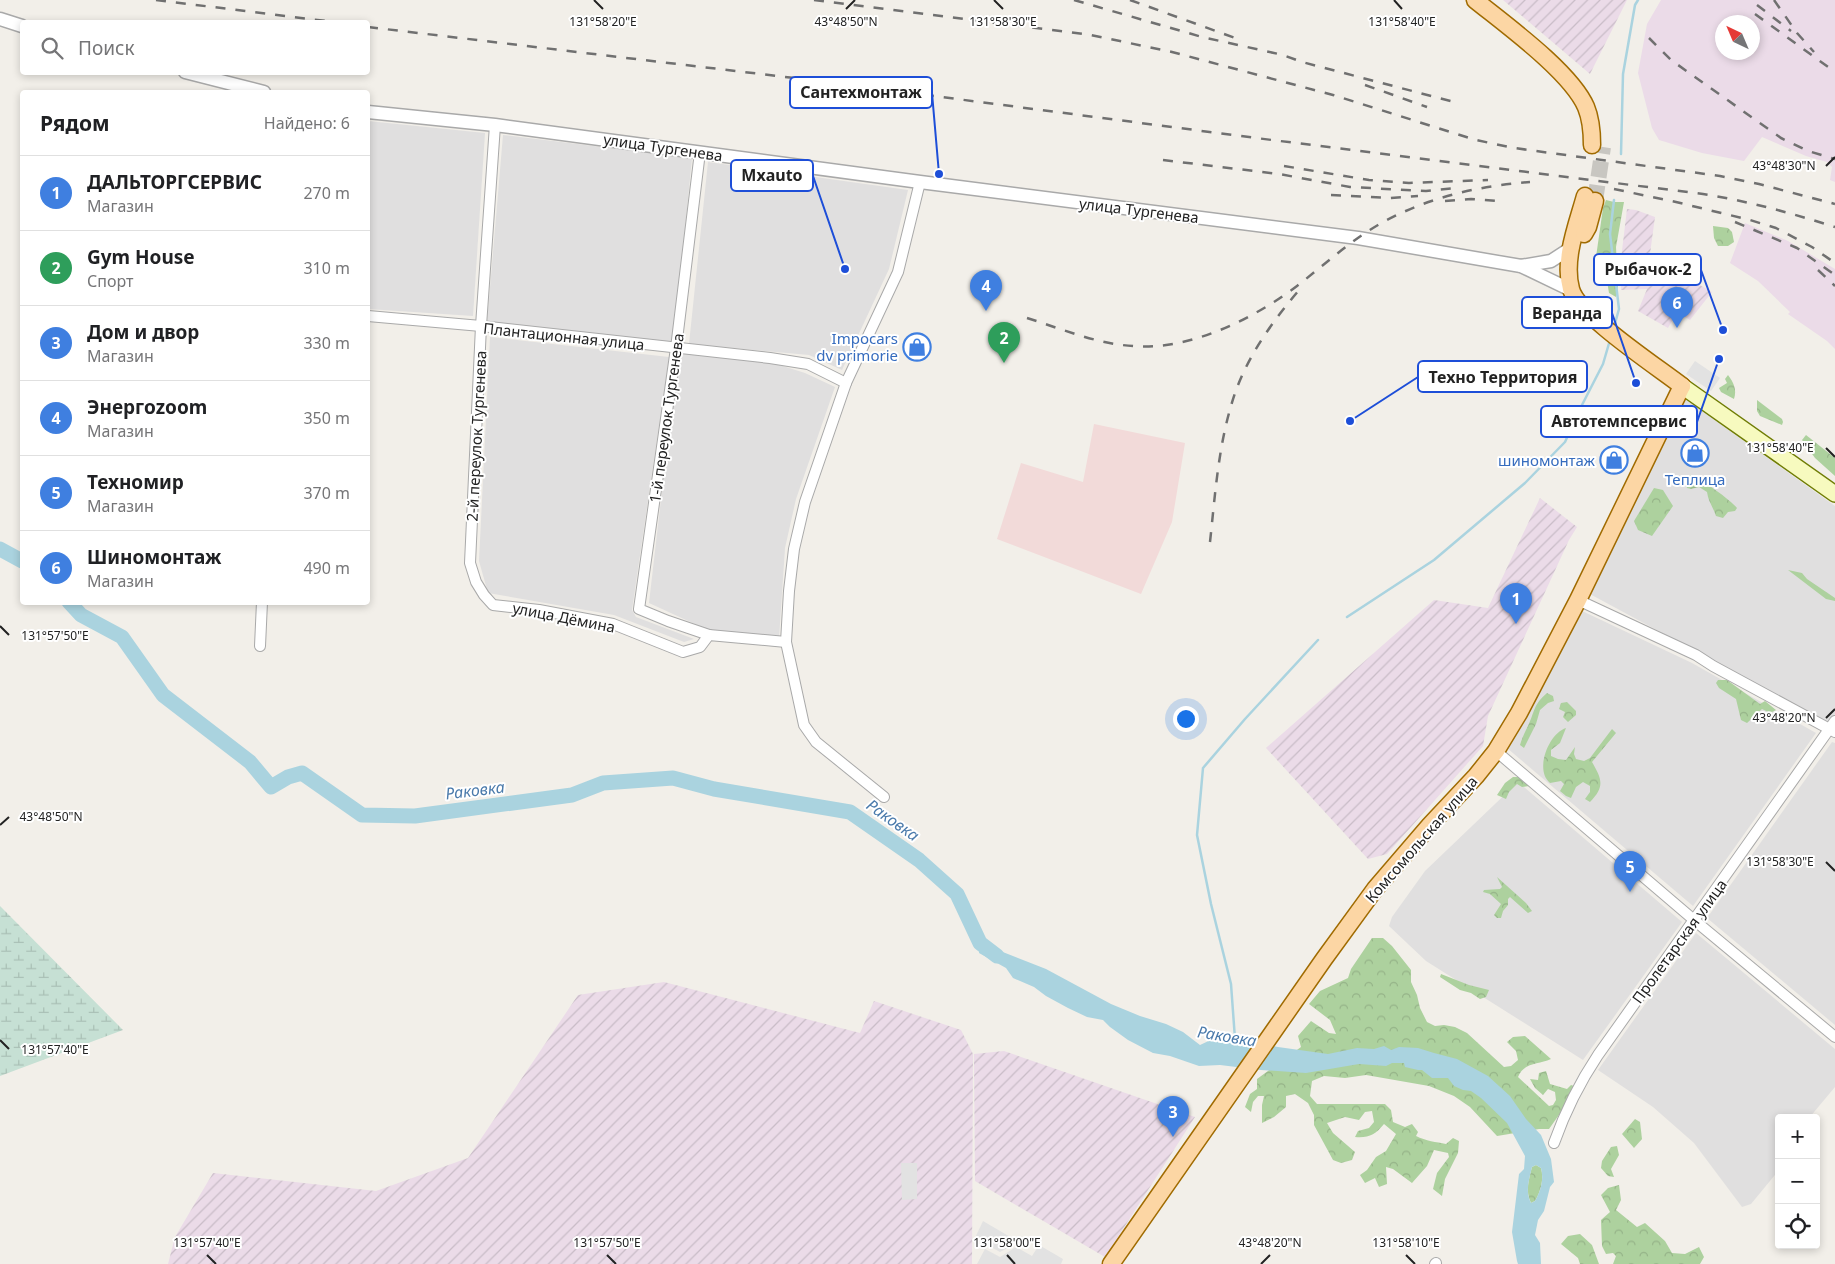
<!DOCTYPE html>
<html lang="ru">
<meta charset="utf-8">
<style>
body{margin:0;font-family:"Noto Sans",sans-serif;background:#f2f2f2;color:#202124}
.controls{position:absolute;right:15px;bottom:15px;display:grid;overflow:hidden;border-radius:5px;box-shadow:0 2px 8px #0003}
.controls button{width:45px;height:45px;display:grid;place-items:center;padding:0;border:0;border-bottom:1px solid #e0e0e0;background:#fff;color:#202124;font:25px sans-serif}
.compass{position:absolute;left:1715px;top:15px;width:45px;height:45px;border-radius:50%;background:#fff;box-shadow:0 2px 8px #0003;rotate:316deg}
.you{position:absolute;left:1185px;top:718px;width:18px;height:18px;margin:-12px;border:4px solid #fff;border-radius:50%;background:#1a73e8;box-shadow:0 0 0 8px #1a73e833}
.badge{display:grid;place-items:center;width:32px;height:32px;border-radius:50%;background:#d40000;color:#fff;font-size:16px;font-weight:700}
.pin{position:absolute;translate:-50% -41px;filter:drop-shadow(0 1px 2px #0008)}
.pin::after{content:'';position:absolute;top:26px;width:18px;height:15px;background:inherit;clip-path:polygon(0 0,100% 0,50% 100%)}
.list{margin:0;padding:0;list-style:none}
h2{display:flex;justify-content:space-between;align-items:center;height:65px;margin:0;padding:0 20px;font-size:21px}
h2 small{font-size:16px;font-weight:400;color:#757577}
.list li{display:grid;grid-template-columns:32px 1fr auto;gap:15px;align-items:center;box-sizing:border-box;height:75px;padding:0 20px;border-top:1px solid #e0e0e0}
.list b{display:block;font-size:19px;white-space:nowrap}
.list p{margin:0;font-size:16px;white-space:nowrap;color:#757577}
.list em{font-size:16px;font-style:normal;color:#757577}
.icon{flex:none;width:28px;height:28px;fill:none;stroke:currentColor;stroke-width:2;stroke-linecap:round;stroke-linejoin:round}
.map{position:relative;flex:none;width:1835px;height:1264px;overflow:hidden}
.search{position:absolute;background:#fff;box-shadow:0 2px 8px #0003;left:20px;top:20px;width:350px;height:55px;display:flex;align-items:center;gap:12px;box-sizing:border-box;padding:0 18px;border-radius:5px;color:#757577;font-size:19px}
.panel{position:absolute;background:#fff;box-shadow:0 2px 8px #0003;left:20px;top:90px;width:350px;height:515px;border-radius:5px}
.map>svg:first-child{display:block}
.residential{fill:#e0dfdf}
.commercial{fill:#f2dad9}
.industrial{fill:url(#industrial-furrows)}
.railway{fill:#ebdbe8;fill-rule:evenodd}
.forest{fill:url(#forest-crowns)}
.wetland{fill:url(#wetland-marsh)}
.parking{fill:#e2e2e2}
.water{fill:#aad3df;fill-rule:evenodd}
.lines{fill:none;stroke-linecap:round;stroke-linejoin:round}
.stream{stroke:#aad3df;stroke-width:2.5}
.river{stroke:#aad3df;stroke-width:15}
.primary-tunnel{stroke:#c8c6c1;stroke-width:16;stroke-dasharray:16 8;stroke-linecap:butt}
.minor-casing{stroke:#a9a9a9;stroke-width:12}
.tertiary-casing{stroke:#a9a9a9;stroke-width:15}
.secondary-casing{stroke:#707d05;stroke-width:18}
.primary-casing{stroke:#a06b00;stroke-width:19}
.minor{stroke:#fff;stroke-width:10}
.tertiary{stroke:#fff;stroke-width:12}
.secondary{stroke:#f7fabf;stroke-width:15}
.primary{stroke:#fcd6a4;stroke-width:16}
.rail{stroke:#707070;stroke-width:2.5;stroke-dasharray:10 10;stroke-linecap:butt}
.ticks{fill:none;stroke:#222;stroke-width:2}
.labels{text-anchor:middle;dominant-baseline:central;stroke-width:4;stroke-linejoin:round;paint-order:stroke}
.street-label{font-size:15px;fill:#222;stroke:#fff}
.shop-label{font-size:15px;fill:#366cbe;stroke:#fff;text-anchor:end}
.water-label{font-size:16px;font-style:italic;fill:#4a7aab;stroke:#fff}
.ticks-label{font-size:12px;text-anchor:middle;fill:#222;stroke:#fff;stroke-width:4;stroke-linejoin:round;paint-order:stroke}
.leader{fill:none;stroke:#1d4ed8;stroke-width:2}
.callout-dot{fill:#1d4ed8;stroke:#fff;stroke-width:2}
.callout{fill:#fff;stroke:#1d4ed8;stroke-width:2}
.callout-label{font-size:16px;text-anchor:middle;font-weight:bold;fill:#222}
</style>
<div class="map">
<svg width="1835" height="1264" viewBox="0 0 1835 1264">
<defs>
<pattern id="industrial-furrows" width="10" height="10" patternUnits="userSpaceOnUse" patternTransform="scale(1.25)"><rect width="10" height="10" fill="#ebdbe8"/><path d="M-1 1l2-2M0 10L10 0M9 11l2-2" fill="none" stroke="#c9bcc7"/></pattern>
<pattern id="forest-crowns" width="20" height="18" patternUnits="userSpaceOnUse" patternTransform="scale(1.25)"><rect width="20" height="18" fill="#add19e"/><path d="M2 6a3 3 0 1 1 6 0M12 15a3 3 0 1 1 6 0" fill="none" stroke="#95b388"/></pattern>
<pattern id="wetland-marsh" width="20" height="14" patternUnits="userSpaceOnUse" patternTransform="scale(1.25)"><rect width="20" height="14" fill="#c6e0d4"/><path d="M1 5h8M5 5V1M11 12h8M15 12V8" fill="none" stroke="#aac0b6"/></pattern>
</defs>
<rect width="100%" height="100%" fill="#f2efe9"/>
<g class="residential">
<polygon points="368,121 485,133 473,316 368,309"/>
<polygon points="503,135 692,158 674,342 487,323"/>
<polygon points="708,162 908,190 889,269 842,370 809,355 689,344"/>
<polygon points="490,337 669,357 632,610 636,617 694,639 684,642 614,615 488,593 479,561"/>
<polygon points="678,352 770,362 805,373 835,387 796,499 785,548 779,639 710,631 649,603"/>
<polygon points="1685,399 1835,506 1835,714 1829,723 1588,593"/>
<polygon points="1580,610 1692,663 1816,733 1693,906 1507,748"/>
<polygon points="1832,742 1835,743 1835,1025 1707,918"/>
<polygon points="1518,782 1682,922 1583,1060 1426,961 1389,926 1392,917 1425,871"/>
<polygon points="1696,933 1835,1049 1835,1087 1809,1118 1779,1118 1779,1170 1751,1204 1742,1207 1694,1143 1653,1107 1598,1070"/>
</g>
<polygon class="commercial" points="1094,424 1185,443 1172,522 1141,594 997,539 1021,463 1083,482"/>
<g class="industrial">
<polygon points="1503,0 1627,0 1590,74"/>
<polygon points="1627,209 1636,210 1655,217 1649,261 1660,262 1712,292 1690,320 1677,312 1668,328 1638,311 1647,289 1621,290 1621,259"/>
<polygon points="1540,498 1577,527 1569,540 1488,716 1483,746 1387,854 1368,859 1266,748 1434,600 1488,608"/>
<polygon points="664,982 860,1033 874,1001 961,1030 973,1054 972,1264 168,1264 175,1237 213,1173 376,1191 468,1158 578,995"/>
<polygon points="1004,1051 1195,1117 1105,1257 975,1181 974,1054"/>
</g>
<g class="railway">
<path d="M 1661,0 L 1835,0 L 1835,182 L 1830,180 L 1832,167 L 1827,162 L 1806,156 L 1762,137 L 1744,161 L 1702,153 L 1659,140 L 1652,128 L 1638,73 L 1647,24 ZM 1722,22 L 1752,22 L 1752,52 L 1722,52 Z"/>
<polygon points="1745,223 1788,241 1835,269 1835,349 1827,341 1788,314 1790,312 1758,281 1730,263"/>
</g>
<g class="forest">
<polygon points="1606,200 1614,202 1624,202 1616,247 1618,286 1616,297 1609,293 1606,275 1601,270 1596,257 1603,208"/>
<polygon points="1713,226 1728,228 1732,232 1734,242 1728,246 1718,246 1714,238"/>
<path d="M 1728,375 C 1734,383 1737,390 1734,399 L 1721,392 L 1719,388 L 1727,383 L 1725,379 Z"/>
<polygon points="1757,400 1782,419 1783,422 1782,425 1760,416 1757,411"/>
<polygon points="1806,435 1835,458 1835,476 1815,458 1802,440"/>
<path d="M 1690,475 C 1700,478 1731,500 1737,508 L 1735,511 L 1728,512 L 1723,518 L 1716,516 C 1713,507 1708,501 1707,492 L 1699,487 L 1691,489 L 1687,488 L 1685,482 L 1686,477 Z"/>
<polygon points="1654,488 1663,490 1673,506 1652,536 1638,530 1634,521"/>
<polygon points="1788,570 1802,573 1807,579 1835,598 1835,601 1826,599"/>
<polygon points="1718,680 1727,680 1760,704 1765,701 1776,710 1770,713 1762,709 1747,723 1741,720 1736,699 1719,688 1716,683"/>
<path d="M 1547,693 L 1553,696 L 1554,701 L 1548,703 L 1540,710 L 1536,724 L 1524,748 L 1520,745 C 1522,738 1525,732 1528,726 C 1535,711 1533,705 1547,693 Z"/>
<polygon points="1567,702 1576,711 1576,715 1568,722 1563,717 1565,712 1559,709 1561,703"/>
<path d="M 1566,728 L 1560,743 L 1551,750 L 1551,756 L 1558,759 L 1566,760 L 1575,747 L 1574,754 L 1576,759 L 1584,761 L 1590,758 L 1612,729 L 1616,733 L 1592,762 C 1601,778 1606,786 1590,802 L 1585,799 L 1590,792 L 1590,786 L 1583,782 L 1576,787 L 1571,798 L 1566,796 L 1560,791 L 1564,784 L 1561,781 L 1550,783 C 1534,770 1549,733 1566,728 Z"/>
<polygon points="1513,777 1519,777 1528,782 1529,786 1522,787 1517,784 1509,792 1506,799 1497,795 1505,783"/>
<polygon points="1497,877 1526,903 1532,911 1528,913 1510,897 1508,899 1508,905 1503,911 1501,918 1497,918 1494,915 1501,904 1490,894 1483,892 1484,890 1500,889 1502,887"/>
<path d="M 1372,938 L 1383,938 L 1392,946 L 1411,970 L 1411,982 L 1417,995 L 1420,1008 L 1427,1022 L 1435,1026 L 1444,1025 L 1455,1027 L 1467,1033 L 1504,1067 L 1511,1066 L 1518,1060 L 1516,1051 L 1507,1042 L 1513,1037 L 1525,1036 L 1551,1059 C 1538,1065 1524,1062 1518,1077 L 1549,1106 L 1553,1105 L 1556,1100 L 1555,1092 L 1548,1089 L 1543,1095 L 1535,1088 L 1530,1079 L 1538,1080 L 1539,1073 L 1546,1071 L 1550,1084 L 1567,1089 L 1571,1085 L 1574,1086 L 1566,1105 L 1549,1129 L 1539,1129 L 1497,1136 L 1470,1107 L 1454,1096 L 1429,1086 L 1366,1075 L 1345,1078 L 1324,1076 L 1312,1081 L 1310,1096 L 1317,1104 L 1385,1104 L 1391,1110 L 1393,1122 L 1405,1127 L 1412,1124 L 1418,1132 L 1416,1136 C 1426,1141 1436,1142 1446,1144 L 1453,1138 L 1459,1141 L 1458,1153 L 1445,1179 L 1442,1196 L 1433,1189 L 1437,1173 L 1449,1157 L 1448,1153 L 1434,1150 L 1427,1166 L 1412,1183 L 1393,1169 L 1386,1167 L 1387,1184 L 1379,1187 L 1375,1178 L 1365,1183 L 1360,1175 L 1367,1170 L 1376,1157 L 1386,1151 L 1396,1134 L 1384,1124 C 1375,1135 1369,1138 1355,1137 L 1358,1131 L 1369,1128 L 1374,1122 L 1372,1111 L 1365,1112 L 1359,1120 L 1345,1117 L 1327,1123 L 1333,1133 L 1355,1152 L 1352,1160 L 1341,1163 L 1333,1160 L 1314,1125 L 1314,1115 L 1308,1103 L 1295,1094 L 1286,1096 L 1286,1107 L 1274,1117 L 1262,1123 L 1262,1105 L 1264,1096 L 1258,1096 L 1253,1102 L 1251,1112 L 1245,1107 L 1250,1094 L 1257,1089 L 1257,1079 L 1301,1047 L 1298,1036 L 1311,1021 L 1329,1033 L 1336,1034 L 1330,1020 L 1309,1004 L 1320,991 L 1348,978 L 1351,969 Z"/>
<polygon points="1441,974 1469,985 1489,990 1486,997 1480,999 1471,993 1460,990 1440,977"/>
<polygon points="1635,1119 1640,1122 1642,1139 1634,1148 1622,1134"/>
<polygon points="1617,1146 1619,1155 1611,1169 1614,1177 1608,1176 1601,1168 1602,1161 1611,1147"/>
<path d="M 1536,1165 L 1541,1168 C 1544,1179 1541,1191 1535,1201 L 1531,1203 C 1525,1191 1529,1179 1532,1167 Z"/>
<polygon points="1619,1185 1621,1200 1616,1210 1637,1227 1645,1223 1665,1241 1672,1253 1685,1254 1699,1247 1704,1257 1700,1264 1613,1264 1616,1256 1613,1253 1606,1254 1602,1246 1601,1220 1610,1212 1601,1195 1608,1188"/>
<polygon points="1580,1234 1592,1245 1599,1264 1580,1264 1578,1258 1561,1244 1568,1236"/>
</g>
<polygon class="wetland" points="0,906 123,1030 0,1076"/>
<g class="parking">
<polygon points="1695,361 1720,378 1711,391 1686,374"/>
<polygon points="901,1163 917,1163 917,1199 902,1200"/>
<polygon points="983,1221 1019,1242 1000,1252 975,1238"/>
<polygon points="1039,1245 1063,1259 1061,1264 977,1264 985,1249 1000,1257 1016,1247 1032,1256"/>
</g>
<path class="water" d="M 980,943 L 1046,969 L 1111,1004 L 1140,1016 L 1166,1024 L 1183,1032 L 1200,1045 L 1215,1038 L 1235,1039 L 1278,1047 L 1328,1054 L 1357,1048 L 1374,1049 L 1384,1046 L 1391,1050 L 1399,1047 L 1418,1048 L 1434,1053 L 1457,1059 L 1488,1076 L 1510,1096 L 1526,1119 L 1541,1135 L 1551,1159 L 1554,1182 L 1550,1187 L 1544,1211 L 1538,1220 L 1535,1235 L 1540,1243 L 1541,1264 L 1518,1264 L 1517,1261 L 1512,1232 L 1519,1174 L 1524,1169 L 1525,1156 L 1507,1123 L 1481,1098 L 1471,1091 L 1463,1090 L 1454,1086 L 1448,1078 L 1432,1078 L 1422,1070 L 1418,1070 L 1405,1067 L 1404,1063 L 1392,1063 L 1386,1066 L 1359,1064 L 1306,1073 L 1261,1070 L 1220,1065 L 1199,1066 L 1170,1056 L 1153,1053 L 1128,1040 L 1110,1027 L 1103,1020 L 1087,1017 L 1068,1008 L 1046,996 L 1034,987 L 1013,978 L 1006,968 L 979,953 ZM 1536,1165 L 1541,1168 C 1544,1179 1541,1191 1535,1201 L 1531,1203 C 1525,1192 1529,1179 1532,1167 Z"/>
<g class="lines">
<g class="stream">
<polyline points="1621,154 1623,74 1635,5 1638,0"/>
<polyline points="1614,327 1619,309 1610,234 1614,200"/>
<polyline points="1347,617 1434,560 1525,483 1565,442 1582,405 1603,364 1610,340"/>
<polyline points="1235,1039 1231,984 1211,904 1197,835 1203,768 1245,719 1318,640"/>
</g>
<g class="river">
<polyline points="0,549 22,561"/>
<polyline points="69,602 81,615 122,637 163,695 250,762 271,787 288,777 302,773 362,815 415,816 572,795 603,783 673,778 714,789 850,812 919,860 957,894 980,943 997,956"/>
</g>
<polyline class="primary-tunnel" points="1595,201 1603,147"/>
<g class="minor-casing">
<g id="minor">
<polyline points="495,125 481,326 470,563 476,582 484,595 493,605 539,610 613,624 683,652 700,647 709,635 786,642"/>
<polyline points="700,152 676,348 639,609 668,621 709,635"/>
<polyline points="368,316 481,326 770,358 808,364 846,383"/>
<polyline points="1578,600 1696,655 1713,666 1835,732"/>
<polyline points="260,646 262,602"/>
<polyline points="1496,751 1694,920 1835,1037"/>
<polyline points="884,797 816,742 804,725 786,642 789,591 794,549 805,502 846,383 898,272 920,182"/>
<path d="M 1554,1143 C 1565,1112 1580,1082 1598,1055 L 1835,721"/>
<polyline points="1435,1264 1436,1263"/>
</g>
</g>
<g class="tertiary-casing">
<g id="tertiary">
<polyline points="0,19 22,26"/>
<polyline points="185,72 264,92"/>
<polyline points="368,112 495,125 920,182 1358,238 1521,266 1571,290"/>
<polyline points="1521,266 1551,261 1571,248"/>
</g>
</g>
<g class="secondary-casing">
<polyline id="secondary" points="1682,386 1835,494"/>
</g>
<g class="primary-casing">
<g id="primary">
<path d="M 1475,0 C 1506,25 1571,72 1586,107 C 1591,119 1592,133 1592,145"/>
<path d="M 1585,196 C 1577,225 1563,259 1571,289 C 1577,314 1659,368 1682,386"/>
<polyline points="1584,234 1588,227 1595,201"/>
<polyline points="1111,1264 1324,959 1375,889 1430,825 1476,776 1496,751 1519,713 1578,600 1682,386"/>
</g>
</g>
<use href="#minor" class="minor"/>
<use href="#tertiary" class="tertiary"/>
<use href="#secondary" class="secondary"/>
<use href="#primary" class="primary"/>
<g class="rail">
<polyline points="156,0 334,22"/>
<polyline points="814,0 1091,35 1172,52 1333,95 1476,140 1514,148 1720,176 1759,184 1835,204"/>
<polyline points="1074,0 1202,37 1283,55 1302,62 1454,102"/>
<polyline points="1130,0 1238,39"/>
<polyline points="1774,0 1797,33 1814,52"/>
<polyline points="1757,5 1791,31"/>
<polyline points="1755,14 1835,72"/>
<path d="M 368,27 L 811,80 L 1256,138 L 1703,194 C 1748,201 1791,213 1835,227"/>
<polyline points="1649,38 1671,60 1781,138 1808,151 1835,159"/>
<polyline points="1365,85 1427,107"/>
<polyline points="1163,160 1279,174 1350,187 1426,191 1456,188"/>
<polyline points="1284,166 1369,180 1409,183 1488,180"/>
<polyline points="1614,189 1676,202 1750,220 1776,228 1812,247 1835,263"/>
<polyline points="1331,195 1390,198 1418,196"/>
<polyline points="1445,201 1471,199 1497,201"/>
<polyline points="1735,222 1797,248 1835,275"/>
<polyline points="1818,270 1835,286"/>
<path d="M 1027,318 C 1062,329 1097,344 1133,346 C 1189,351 1253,319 1297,286 C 1324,265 1349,242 1378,225 C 1425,198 1477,186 1530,182"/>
<path d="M 1210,542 C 1215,496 1218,450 1231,406 C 1243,362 1271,323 1300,289"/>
</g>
</g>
<path class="ticks" d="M 594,0 L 603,9M 994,0 L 1003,9M 1394,0 L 1402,9M 846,9 L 855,0M 1826,166 L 1835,157M 1826,448 L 1835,457M 0,626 L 9,635M 1826,718 L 1835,709M 0,825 L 9,817M 1826,862 L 1835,871M 0,1040 L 9,1049M 207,1255 L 216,1264M 607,1255 L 616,1264M 1007,1255 L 1015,1264M 1406,1255 L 1415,1264M 1261,1264 L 1270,1255"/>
<defs>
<g id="shop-ring" transform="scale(1.4375)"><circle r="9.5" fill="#fff" stroke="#3f7fe0" stroke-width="1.5"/><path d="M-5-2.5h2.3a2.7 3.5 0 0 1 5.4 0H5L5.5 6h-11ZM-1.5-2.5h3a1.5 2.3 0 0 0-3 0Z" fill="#3f7fe0"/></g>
</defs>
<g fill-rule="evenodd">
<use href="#shop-ring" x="917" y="347"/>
<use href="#shop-ring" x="1695" y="453"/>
<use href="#shop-ring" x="1614" y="460"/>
</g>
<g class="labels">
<g class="street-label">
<text transform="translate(663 147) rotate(8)">улица Тургенева</text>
<text transform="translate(1139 210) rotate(7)">улица Тургенева</text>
<text transform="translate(564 336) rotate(6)">Плантационная улица</text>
<text transform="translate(666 418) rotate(-82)">1-й переулок Тургенева</text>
<text transform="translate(476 436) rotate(-87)">2-й переулок Тургенева</text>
<text transform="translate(564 617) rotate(11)">улица Дёмина</text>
<text transform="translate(1421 839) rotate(-49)">Комсомольская улица</text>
<text transform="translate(1679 941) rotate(-54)">Пролетарская улица</text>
</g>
<g class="shop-label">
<text x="898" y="338">Impocars<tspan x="898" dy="17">dv primorie</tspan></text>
<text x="1595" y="460">шиномонтаж</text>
<text x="1695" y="479" text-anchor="middle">Теплица</text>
</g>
<g class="water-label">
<text transform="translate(475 790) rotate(-7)">Раковка</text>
<text transform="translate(893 820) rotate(35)">Раковка</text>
<text transform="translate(1227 1036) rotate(9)">Раковка</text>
</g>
</g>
<g class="ticks-label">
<text x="846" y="26">43°48'50"N</text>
<text x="1402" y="26">131°58'40"E</text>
<text x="603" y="26">131°58'20"E</text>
<text x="1003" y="26">131°58'30"E</text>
<text x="1784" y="170">43°48'30"N</text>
<text x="1780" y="452">131°58'40"E</text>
<text x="55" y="640">131°57'50"E</text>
<text x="1784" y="722">43°48'20"N</text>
<text x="51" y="821">43°48'50"N</text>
<text x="1780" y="866">131°58'30"E</text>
<text x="55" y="1054">131°57'40"E</text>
<text x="207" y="1247">131°57'40"E</text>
<text x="607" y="1247">131°57'50"E</text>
<text x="1007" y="1247">131°58'00"E</text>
<text x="1406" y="1247">131°58'10"E</text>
<text x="1270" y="1247">43°48'20"N</text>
</g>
<path class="leader" d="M939 174L932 93M845 269L813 176M1723 330L1701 270M1636 383L1612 313M1350 421L1418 377M1719 359L1697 422"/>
<g class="callout-dot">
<circle cx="939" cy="174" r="5"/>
<circle cx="845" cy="269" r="5"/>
<circle cx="1723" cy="330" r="5"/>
<circle cx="1636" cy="383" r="5"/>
<circle cx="1350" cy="421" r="5"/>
<circle cx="1719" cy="359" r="5"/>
</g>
<g class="callout">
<rect x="790" y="77" width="142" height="31" rx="5"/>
<rect x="731" y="160" width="82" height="31" rx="5"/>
<rect x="1594" y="254" width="107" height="31" rx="5"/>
<rect x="1522" y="297" width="90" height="31" rx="5"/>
<rect x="1418" y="361" width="169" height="31" rx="5"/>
<rect x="1541" y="406" width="156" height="31" rx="5"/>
</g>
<g class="callout-label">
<text x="861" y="98">Сантехмонтаж</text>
<text x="772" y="181">Mxauto</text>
<text x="1648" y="275">Рыбачок-2</text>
<text x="1567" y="319">Веранда</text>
<text x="1503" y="383">Техно Территория</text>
<text x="1619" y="427">Автотемпсервис</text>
</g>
</svg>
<div class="controls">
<button>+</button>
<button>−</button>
<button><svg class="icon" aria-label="locate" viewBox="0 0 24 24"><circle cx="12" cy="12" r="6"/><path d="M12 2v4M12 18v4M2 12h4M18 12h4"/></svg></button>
</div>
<svg class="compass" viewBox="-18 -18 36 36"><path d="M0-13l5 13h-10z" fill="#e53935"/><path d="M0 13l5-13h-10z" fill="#757577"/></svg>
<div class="you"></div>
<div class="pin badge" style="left:1516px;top:624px;background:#3f7fe0">1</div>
<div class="pin badge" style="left:1004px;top:363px;background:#2e9e5b">2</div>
<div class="pin badge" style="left:1173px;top:1137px;background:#3f7fe0">3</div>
<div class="pin badge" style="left:986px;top:311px;background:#3f7fe0">4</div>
<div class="pin badge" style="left:1630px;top:892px;background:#3f7fe0">5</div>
<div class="pin badge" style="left:1677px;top:328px;background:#3f7fe0">6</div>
<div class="search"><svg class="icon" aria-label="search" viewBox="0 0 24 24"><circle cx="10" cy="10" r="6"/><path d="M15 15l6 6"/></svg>Поиск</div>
<section class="panel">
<h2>Рядом<small>Найдено: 6</small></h2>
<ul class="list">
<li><span class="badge" style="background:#3f7fe0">1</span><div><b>ДАЛЬТОРГСЕРВИС</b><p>Магазин</p></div><em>270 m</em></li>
<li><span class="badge" style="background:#2e9e5b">2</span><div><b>Gym House</b><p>Спорт</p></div><em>310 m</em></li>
<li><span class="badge" style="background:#3f7fe0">3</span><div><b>Дом и двор</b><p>Магазин</p></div><em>330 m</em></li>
<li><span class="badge" style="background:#3f7fe0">4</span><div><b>Энергоzoom</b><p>Магазин</p></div><em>350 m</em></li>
<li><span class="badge" style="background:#3f7fe0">5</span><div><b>Техномир</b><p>Магазин</p></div><em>370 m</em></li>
<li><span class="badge" style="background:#3f7fe0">6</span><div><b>Шиномонтаж</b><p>Магазин</p></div><em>490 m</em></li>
</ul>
</section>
</div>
